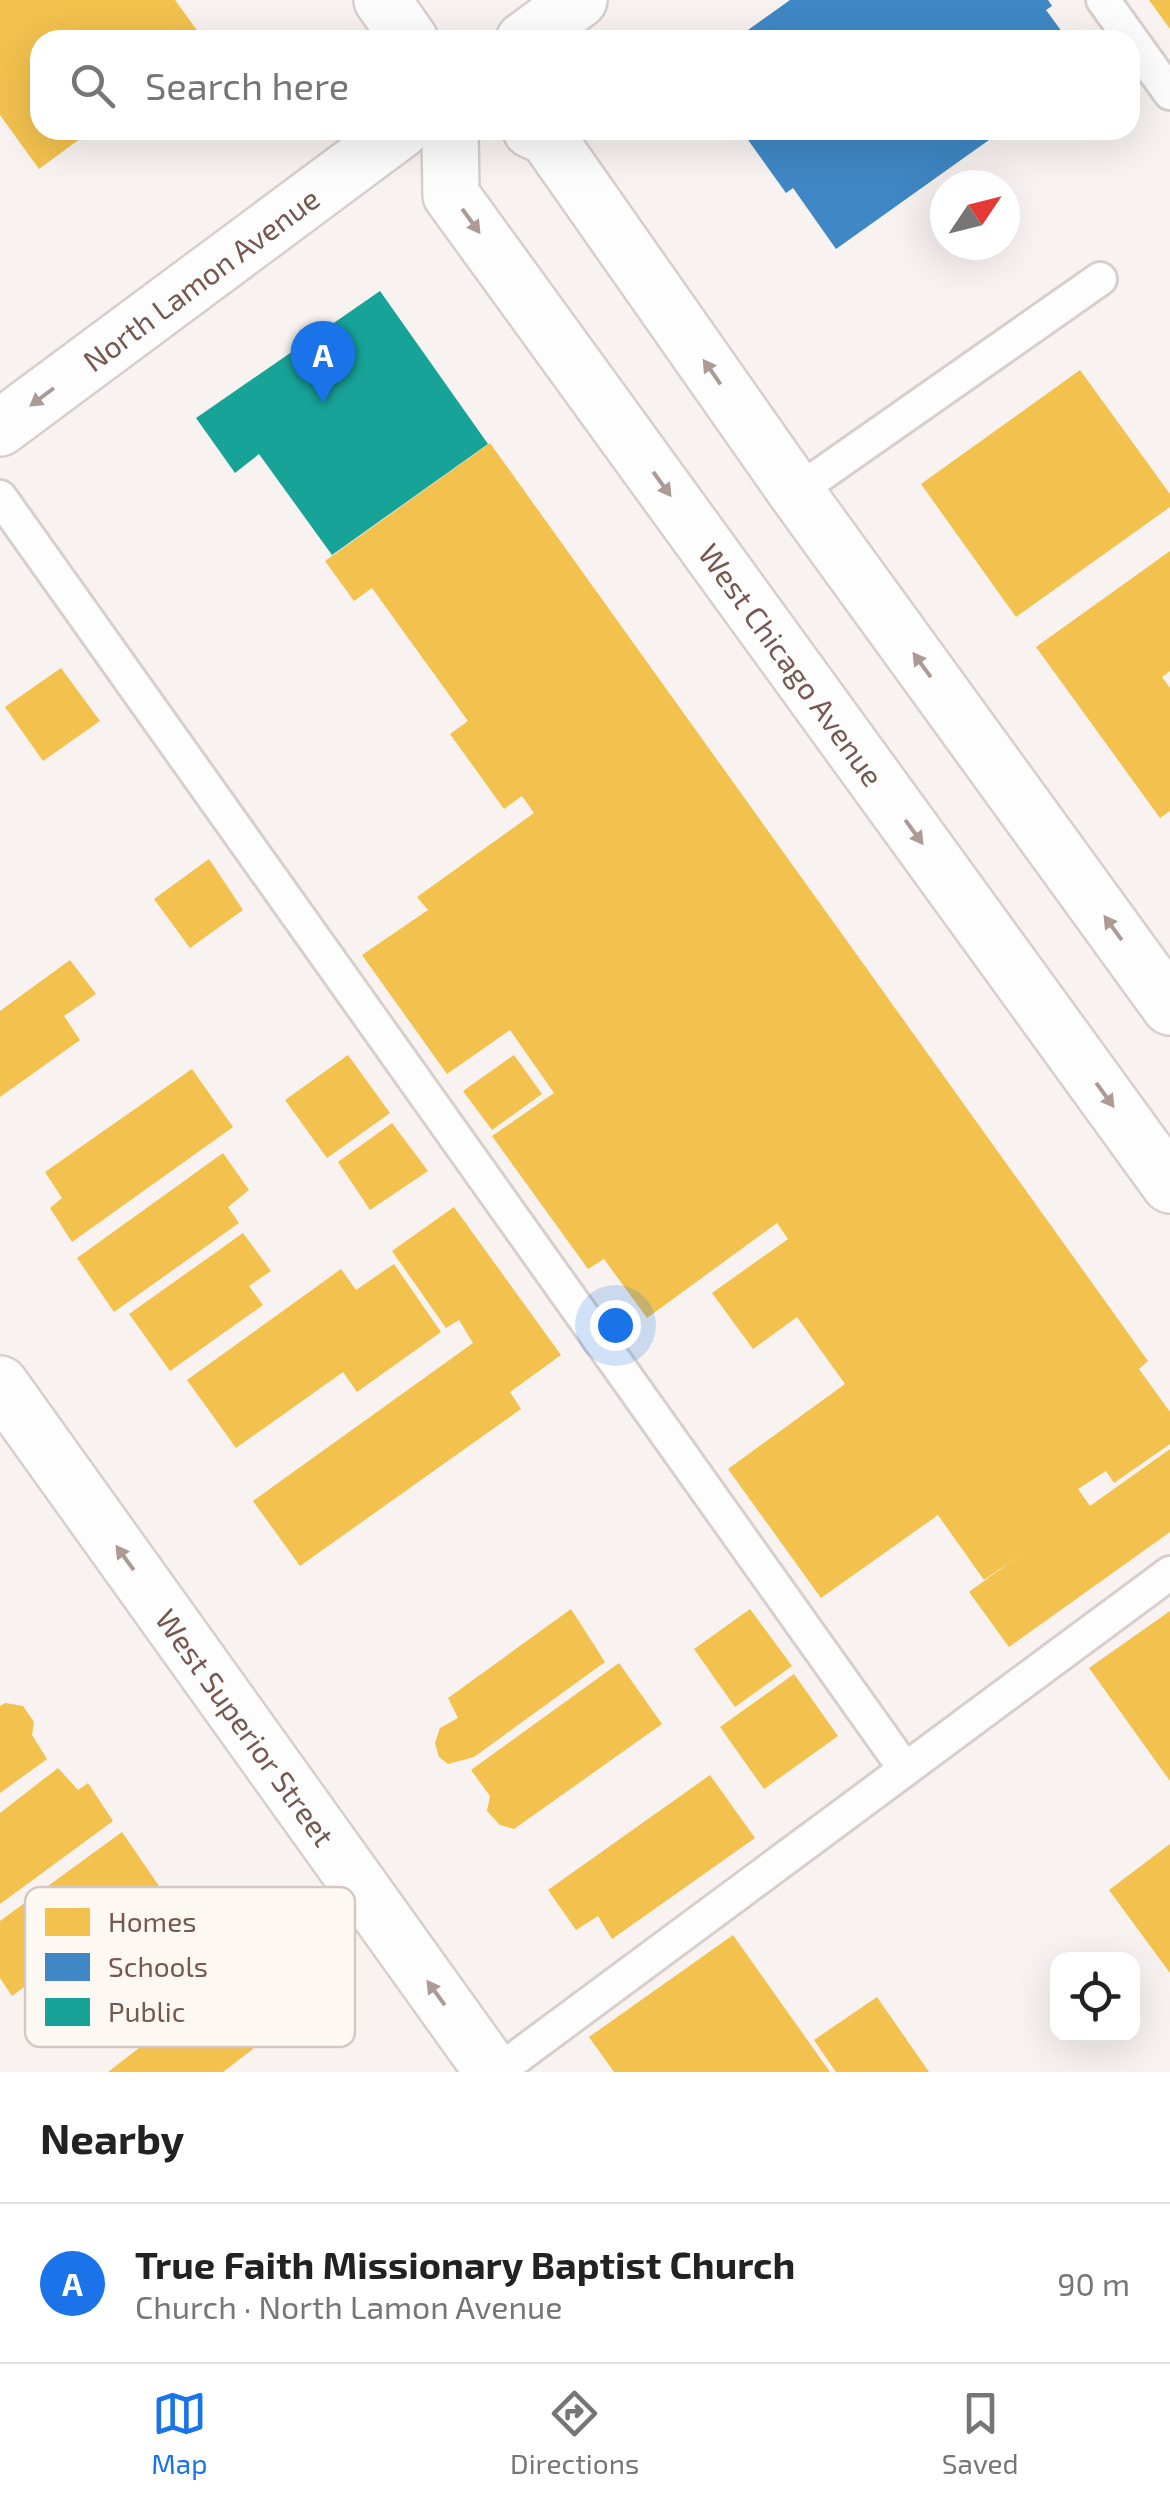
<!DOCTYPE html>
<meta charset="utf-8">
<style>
body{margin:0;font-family:"Exo 2",sans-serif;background:#f6f6f6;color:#222}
.controls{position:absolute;right:30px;bottom:30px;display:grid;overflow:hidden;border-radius:20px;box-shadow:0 10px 40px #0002}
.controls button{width:90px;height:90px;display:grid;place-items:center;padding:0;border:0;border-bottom:2px solid #e0e0e0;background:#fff;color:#222;font:50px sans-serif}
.compass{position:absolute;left:930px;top:170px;width:90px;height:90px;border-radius:50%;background:#fff;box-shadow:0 10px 40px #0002;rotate:55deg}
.you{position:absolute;left:615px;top:1325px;width:35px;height:35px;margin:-25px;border:8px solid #fff;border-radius:50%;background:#1a73e8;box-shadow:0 0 0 15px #1a73e833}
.badge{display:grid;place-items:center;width:65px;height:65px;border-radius:50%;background:#1a73e8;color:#fff;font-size:32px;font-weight:700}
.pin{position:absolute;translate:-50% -82px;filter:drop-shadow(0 2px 5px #0008)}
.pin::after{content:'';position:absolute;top:52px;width:35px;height:30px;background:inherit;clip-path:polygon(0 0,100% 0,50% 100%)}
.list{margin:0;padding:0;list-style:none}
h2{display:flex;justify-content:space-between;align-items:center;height:130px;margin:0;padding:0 40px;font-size:42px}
h2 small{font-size:32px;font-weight:400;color:#767676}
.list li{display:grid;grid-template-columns:65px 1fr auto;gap:30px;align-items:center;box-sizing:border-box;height:160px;padding:0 40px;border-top:2px solid #e0e0e0}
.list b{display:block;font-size:38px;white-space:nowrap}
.list p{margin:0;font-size:32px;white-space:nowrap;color:#767676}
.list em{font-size:32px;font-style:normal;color:#767676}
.icon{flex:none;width:55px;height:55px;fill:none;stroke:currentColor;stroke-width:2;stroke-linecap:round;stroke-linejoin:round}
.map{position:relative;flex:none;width:1170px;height:2072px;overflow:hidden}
.search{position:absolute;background:#fff;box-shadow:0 10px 40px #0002;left:30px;right:30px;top:30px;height:110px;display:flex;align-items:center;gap:25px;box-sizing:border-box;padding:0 35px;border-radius:30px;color:#767676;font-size:38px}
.sheet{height:290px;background:#fff}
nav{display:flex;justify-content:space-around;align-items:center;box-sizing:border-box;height:140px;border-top:2px solid #e0e0e0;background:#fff;font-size:28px;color:#767676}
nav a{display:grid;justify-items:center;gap:5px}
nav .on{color:#1a73e8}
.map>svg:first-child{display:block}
.homes{fill:#f2c14e}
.schools{fill:#3f88c5}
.public{fill:#17a398}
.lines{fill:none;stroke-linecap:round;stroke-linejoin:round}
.service-casing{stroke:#d7cfcc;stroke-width:38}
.minor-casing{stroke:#d7cfcc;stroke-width:60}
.secondary-casing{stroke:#d8cfcc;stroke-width:60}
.service{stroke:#fefdfd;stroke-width:32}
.minor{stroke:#fefdfd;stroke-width:55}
.secondary{stroke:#fefdfd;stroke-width:55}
.oneway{fill:#ac9a95}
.labels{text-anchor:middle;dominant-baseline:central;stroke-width:10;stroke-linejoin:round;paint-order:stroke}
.street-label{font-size:30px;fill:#765850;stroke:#fef8f3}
.key{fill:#fef8f3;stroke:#d5c8c2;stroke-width:2.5}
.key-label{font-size:28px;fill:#765850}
</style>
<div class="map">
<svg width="1170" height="2072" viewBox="0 0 1170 2072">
<rect width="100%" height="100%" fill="#f8f3f0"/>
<g class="homes">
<polygon points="0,0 175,0 204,40 40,40 40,130 92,130 39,169 0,115"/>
<polygon points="1149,0 1170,0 1170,29"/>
<polygon points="1080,370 1170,494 1170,507 1016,617 921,484"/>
<polygon points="490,443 1148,1361 1139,1369 1170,1412 1170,1444 1114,1483 1106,1471 1078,1489 1090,1506 1170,1449 1170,1532 1009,1647 969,1592 1024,1552 984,1580 938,1515 821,1598 728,1469 845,1384 797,1317 753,1349 712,1293 788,1239 777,1223 647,1318 604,1259 588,1269 492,1136 554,1093 510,1030 447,1074 362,955 428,910 417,897 534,813 522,796 504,809 450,734 468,721 372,588 354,601 325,561"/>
<polygon points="1170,551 1170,671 1162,677 1170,688 1170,811 1160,818 1036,647"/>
<polygon points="61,668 100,721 43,761 5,707"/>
<polygon points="209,859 243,910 190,948 154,899"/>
<polygon points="70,960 96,994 64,1016 80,1040 0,1097 0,1011"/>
<polygon points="348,1055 390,1113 327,1158 285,1100"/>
<polygon points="514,1055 542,1094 492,1130 463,1091"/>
<polygon points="192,1069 233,1127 72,1242 50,1208 62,1198 45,1172"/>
<polygon points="392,1123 428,1171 370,1210 338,1162"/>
<polygon points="223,1153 249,1190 228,1207 239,1223 114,1312 77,1258"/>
<polygon points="454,1207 561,1355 510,1392 521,1409 300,1566 253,1501 473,1343 459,1320 446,1328 392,1251"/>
<polygon points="243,1233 271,1271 249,1286 263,1305 170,1371 129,1314"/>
<polygon points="394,1264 441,1332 357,1392 343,1372 236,1448 187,1380 341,1269 356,1290"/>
<polygon points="571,1609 605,1662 474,1757 448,1764 439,1757 435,1743 440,1728 458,1718 448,1698"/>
<polygon points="750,1609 792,1666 735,1707 694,1649"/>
<polygon points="1170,1611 1170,1781 1089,1668"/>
<polygon points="619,1663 662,1724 514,1829 500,1825 487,1811 490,1796 471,1770"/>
<polygon points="794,1674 838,1736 764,1789 720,1727"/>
<polygon points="5,1703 23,1706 34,1722 32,1735 47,1759 0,1793 0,1706"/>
<polygon points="58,1768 78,1790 88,1783 113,1821 0,1904 0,1813"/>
<polygon points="710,1775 755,1838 612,1939 598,1916 576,1930 548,1890"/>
<polygon points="122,1832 159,1886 12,1996 0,1978 0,1921"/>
<polygon points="1170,1844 1170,1973 1109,1890"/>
<polygon points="733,1935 830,2072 614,2072 589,2037"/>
<polygon points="234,1974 256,2006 245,2016 258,2031 253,2049 223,2072 108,2072"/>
<polygon points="877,1997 929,2072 836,2072 814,2040"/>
</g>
<g class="schools">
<polygon points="790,0 1048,0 1052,6 1046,10 1068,40 734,40"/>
<polygon points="741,130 1003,130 836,249 793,188 786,193"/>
</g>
<polygon class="public" points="380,291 488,444 332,555 259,454 235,473 196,418"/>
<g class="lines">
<g class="service-casing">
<g id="service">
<polyline points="1103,0 1170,93"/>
<polyline points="796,492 1100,279"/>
<polyline points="0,497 905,1769"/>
<polyline points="497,2072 1170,1573"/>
</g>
</g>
<g class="minor-casing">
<g id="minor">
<polyline points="524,40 579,0"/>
<path id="s1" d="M 0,428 L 401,130"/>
<path id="s2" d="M 0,1384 L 493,2072"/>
</g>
</g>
<g class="secondary-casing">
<g id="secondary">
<polyline points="382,0 410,40"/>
<path id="s3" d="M 450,130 L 451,195 L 1170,1185"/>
<polyline points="531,130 547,137 796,492 1170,1007"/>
</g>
</g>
<use href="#service" class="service"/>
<use href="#minor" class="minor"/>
<use href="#secondary" class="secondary"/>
</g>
<defs><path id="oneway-solid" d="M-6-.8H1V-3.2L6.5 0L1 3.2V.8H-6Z" transform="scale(2.5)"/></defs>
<g class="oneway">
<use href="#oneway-solid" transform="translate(471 221) rotate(54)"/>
<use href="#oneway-solid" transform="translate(712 372) rotate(-125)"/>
<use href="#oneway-solid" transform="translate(42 397) rotate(143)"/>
<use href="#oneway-solid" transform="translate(662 484) rotate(54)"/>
<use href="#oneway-solid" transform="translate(922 665) rotate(-126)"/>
<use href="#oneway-solid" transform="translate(914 832) rotate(54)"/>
<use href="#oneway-solid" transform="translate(1113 928) rotate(-126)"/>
<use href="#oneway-solid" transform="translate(1105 1095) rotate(54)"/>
<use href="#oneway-solid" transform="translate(125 1558) rotate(-126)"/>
<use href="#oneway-solid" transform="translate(436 1993) rotate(-126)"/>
</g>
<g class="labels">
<g class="street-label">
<text stroke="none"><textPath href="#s1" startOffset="250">North Lamon Avenue</textPath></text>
<text stroke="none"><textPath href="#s3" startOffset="645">West Chicago Avenue</textPath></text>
<text stroke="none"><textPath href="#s2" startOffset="422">West Superior Street</textPath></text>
</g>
</g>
<rect x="25" y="1887" width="330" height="160" rx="15" class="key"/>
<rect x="45" y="1908" width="45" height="28" fill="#f2c14e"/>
<rect x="45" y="1953" width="45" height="28" fill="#3f88c5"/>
<rect x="45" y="1998" width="45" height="28" fill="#17a398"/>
<g class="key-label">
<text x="108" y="1932">Homes</text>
<text x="108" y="1977">Schools</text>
<text x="108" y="2022">Public</text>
</g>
</svg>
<div class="controls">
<button><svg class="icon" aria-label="locate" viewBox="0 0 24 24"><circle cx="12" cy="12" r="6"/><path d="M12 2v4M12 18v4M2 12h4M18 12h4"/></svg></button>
</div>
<svg class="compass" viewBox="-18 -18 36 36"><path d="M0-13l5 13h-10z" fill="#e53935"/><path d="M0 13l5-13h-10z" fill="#767676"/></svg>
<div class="you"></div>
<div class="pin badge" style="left:323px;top:403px">A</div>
<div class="search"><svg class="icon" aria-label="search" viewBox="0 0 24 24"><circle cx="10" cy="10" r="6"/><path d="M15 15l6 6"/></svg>Search here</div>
</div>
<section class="sheet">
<h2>Nearby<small></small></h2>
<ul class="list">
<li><span class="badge">A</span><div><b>True Faith Missionary Baptist Church</b><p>Church · North Lamon Avenue</p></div><em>90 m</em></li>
</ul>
</section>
<nav>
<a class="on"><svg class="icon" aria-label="map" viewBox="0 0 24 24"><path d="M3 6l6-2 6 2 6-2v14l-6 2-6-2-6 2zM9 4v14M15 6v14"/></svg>Map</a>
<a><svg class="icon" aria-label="directions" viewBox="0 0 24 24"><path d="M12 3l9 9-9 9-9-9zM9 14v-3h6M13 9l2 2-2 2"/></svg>Directions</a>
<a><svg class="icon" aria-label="saved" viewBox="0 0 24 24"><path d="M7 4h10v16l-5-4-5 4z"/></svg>Saved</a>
</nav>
